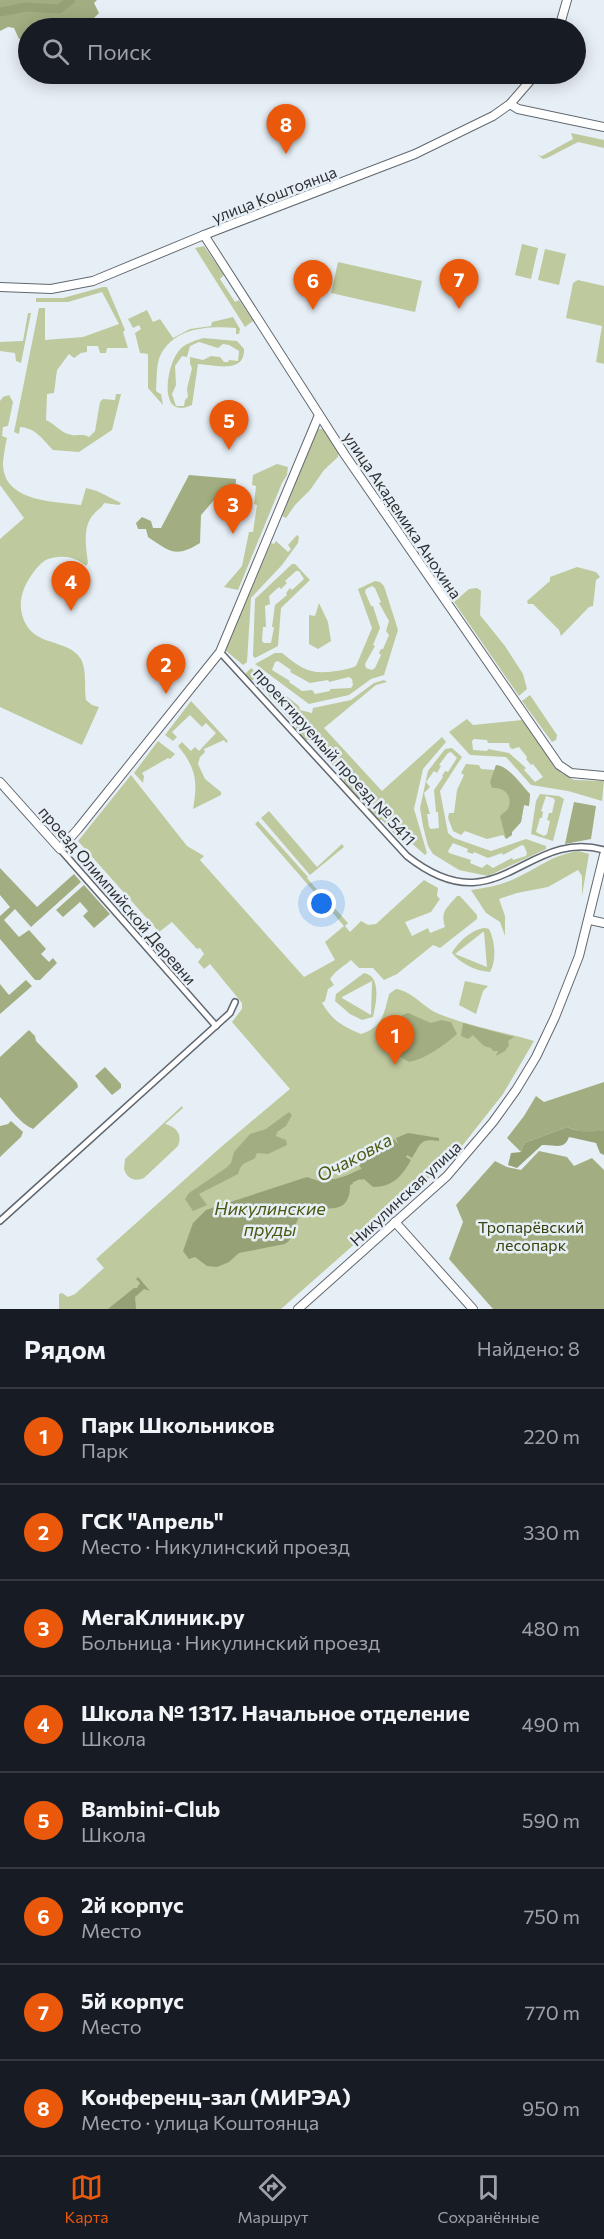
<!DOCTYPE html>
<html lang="ru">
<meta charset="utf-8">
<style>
body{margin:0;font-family:Commissioner,sans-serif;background:#242831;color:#f1f3f6}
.you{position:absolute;left:322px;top:904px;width:21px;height:21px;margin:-15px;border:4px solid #fff;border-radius:50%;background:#1a73e8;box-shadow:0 0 0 9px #1a73e833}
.badge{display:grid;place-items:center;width:39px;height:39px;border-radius:50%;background:#ea580c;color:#fff;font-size:20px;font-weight:700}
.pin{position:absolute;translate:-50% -50px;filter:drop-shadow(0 2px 3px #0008)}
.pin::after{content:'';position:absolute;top:32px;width:21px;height:18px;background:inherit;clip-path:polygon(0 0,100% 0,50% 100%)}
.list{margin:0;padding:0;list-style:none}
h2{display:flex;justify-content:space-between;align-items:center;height:78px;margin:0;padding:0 24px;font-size:26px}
h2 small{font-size:20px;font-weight:400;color:#9ea1a6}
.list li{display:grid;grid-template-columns:39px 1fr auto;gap:18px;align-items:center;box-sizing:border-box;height:96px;padding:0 24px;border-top:2px solid #363941}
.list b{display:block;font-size:22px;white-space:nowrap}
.list p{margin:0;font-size:20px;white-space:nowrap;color:#9ea1a6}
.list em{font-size:20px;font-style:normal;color:#9ea1a6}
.icon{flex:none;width:33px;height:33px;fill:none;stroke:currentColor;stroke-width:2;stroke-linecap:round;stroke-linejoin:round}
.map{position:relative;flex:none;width:604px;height:1309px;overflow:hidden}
.search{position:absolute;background:#171b24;box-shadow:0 3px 15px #0003;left:18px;right:18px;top:18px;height:66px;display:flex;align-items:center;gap:15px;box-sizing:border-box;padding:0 21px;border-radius:33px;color:#9ea1a6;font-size:22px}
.sheet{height:846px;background:#171b24}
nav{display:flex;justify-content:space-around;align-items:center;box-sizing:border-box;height:84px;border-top:2px solid #363941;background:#171b24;font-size:16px;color:#9ea1a6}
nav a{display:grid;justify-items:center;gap:3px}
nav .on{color:#ea580c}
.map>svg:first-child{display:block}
.green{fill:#bec99e;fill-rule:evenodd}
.forest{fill:#a2ae81}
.water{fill:#96a276}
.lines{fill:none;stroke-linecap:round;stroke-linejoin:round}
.river{stroke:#96a276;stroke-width:9}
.street-casing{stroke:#62686f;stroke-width:8}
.secondary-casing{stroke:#62686f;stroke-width:10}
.street{stroke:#fff;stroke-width:5}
.secondary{stroke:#fff;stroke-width:8}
.labels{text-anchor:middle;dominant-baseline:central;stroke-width:5;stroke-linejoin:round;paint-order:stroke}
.street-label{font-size:16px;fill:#2e3133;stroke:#e7eff6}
.park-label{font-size:16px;fill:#39430f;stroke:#e7eff6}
.water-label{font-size:18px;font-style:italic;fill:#4b5912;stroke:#e7eff6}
</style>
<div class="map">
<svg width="604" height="1309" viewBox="0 0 604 1309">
<rect width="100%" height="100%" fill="#e7eff6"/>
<g class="green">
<polygon points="571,133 604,140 604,148 578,142 547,158 543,159 538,155 542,156 573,139"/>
<polygon points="522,244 538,248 531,279 515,275"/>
<polygon points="204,246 224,275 220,279 235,302 239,300 253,321 245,327 195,248"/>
<polygon points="545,249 566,254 559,285 538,280"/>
<polygon points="338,262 422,281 415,312 331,293"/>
<polygon points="578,280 604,286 604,364 596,362 602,326 566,318 573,283"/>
<path d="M 103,287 L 107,287 L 125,330 L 123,332 L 128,348 L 107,348 L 106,353 L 100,353 L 98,346 L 87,346 L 87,352 L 81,353 L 74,358 L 69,354 L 57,370 L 54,393 L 47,394 L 46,420 C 55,424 59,431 68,434 C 76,437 82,433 89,437 L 95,431 L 100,402 L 103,399 L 115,400 L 116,394 L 121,394 L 112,430 L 79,452 L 53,450 C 43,440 36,428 20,427 L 19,434 L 14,432 L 39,308 L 45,308 L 45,340 L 83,337 L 119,324 L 102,292 L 68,302 L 36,302 L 36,298 L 63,298 Z"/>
<path d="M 147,310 L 153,322 L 160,319 L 173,338 L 190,329 L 211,326 L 212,322 L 233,317 L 240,329 L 239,334 L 236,334 L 236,328 C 209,326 174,327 160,356 C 156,366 157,379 156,390 L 157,392 L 161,394 L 163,405 L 148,388 L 148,354 L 140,353 L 135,333 L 141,329 L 139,325 L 133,328 L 128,319 Z"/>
<polygon points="28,313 31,313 21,363 16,361 15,353 0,351 0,342 23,341"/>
<path d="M 203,338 L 237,341 L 244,349 C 245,374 215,365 198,364 L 192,405 C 158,421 166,367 178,352 C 183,344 194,341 203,338 ZM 199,342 L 218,348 L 223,344 L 229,345 L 239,351 L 238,361 L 229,360 L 228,362 L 224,362 L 220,357 L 211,356 L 203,360 L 190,357 L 190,364 L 192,368 L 187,389 L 188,397 L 185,400 L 184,406 L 176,406 L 172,394 L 176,385 L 175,366 L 182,356 L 187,357 L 190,346 Z"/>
<path d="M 9,395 L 13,402 L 8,426 L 3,427 L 2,436 L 7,438 C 5,446 4,454 3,462 C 2,502 53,501 81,505 L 86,488 L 97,491 L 121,503 L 119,505 L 104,503 C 101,509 98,509 94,514 C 82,526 86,548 88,563 L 86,566 C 75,557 66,555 52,558 C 41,560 35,570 29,579 C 23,588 20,599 21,609 C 27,650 67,636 81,659 C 87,670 84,688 86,700 L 92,705 L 99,707 L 82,745 L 0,707 L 0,539 L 24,518 L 0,485 L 0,401 L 3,397 Z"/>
<polygon points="318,429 324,429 339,451 338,457 324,470 310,490 295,505 286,518 282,516"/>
<polygon points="277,464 288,467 287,475 282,483 238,590 224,587 242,566 249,532 253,532 257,505 254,504 256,486 252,485 253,475"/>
<polygon points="297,535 299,537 298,543 282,565 251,598 247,662 243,665 225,650 271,543 274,544 276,541 288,552 291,549 288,545"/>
<path d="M 292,564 L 295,564 L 310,580 L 281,608 L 278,646 L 255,658 L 253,656 L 255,599 ZM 296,571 L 299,571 L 304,579 L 292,590 L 290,588 L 286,593 L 287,595 L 275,605 L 272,627 L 274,627 L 271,643 L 264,643 L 262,641 L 263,627 L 266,627 L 265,606 L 270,604 L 269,596 L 279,587 L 281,589 L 287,583 L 285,581 Z"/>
<polygon points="577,567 596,572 600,577 596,580 593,606 589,607 561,636 559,630 533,604 528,604 527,601 550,581 550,577"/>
<path d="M 375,581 L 380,582 L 384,586 L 398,630 L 384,675 L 371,679 L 349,695 L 309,704 L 255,664 L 275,653 L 282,653 C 302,669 310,675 336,671 C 343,670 349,669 356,666 L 372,628 L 358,589 ZM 372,586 L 375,588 L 381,602 L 379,603 L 389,621 L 386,631 L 389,635 L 383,649 L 381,649 L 379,653 L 381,655 L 375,668 L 372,670 L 366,668 L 365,664 L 375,646 L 373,645 L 380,628 L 373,606 L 371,606 L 365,592 L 366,589 ZM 278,661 L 291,670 L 290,672 L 310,683 L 328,680 L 329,682 L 349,677 L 352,679 L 353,685 L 351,688 L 330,689 L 330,691 L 315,694 L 312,690 L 302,691 L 289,682 L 290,681 L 272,670 L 275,662 Z"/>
<polygon points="477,588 481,591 480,615 505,646 523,674 527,689 519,696 454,602 469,589"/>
<polygon points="319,603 328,622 331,641 318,649 309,644 309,615 315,616"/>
<polygon points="251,668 299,706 300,710 312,713 313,708 351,700 374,683 384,680 387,682 376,685 324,728 382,791 442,737 446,742 423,769 414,809 427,853 425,855 408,840 403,843 382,820 378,820 344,782 344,778 309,740 305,740 296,729 296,726 254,679 251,681 245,674"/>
<polygon points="530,695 557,735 556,740 552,742 522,701"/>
<path d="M 191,701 L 228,741 L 226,743 L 224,740 L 204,749 L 205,752 L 200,757 L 198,764 L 205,779 L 221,792 L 221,795 L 193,809 C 198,781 196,768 178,746 L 182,742 L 191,751 L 195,747 L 199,751 L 216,733 L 206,723 L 202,727 L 190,715 L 172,732 L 177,737 L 173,741 L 165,735 Z"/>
<path d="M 467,719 L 473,725 L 522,720 L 561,773 L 574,780 L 604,781 L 602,801 L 568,791 L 531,785 L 506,757 L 470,755 L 449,732 ZM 474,739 L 487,740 L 488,743 L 509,743 L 510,748 L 513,749 L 519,747 L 527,757 L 526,759 L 531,765 L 533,764 L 543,777 L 535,782 L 524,770 L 526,768 L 509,753 L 488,749 L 487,751 L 473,750 L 472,741 Z"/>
<polygon points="158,741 175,754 170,759 168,758 142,773 144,776 143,783 134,773"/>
<path d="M 452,748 L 462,757 L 440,791 L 448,833 L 454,838 L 491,851 L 526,839 L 546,846 L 546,849 L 488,876 L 459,870 L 433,854 L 428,846 L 423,826 L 420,808 L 428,771 L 445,749 ZM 451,752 L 457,758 L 448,772 L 445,771 L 442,776 L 443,777 L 434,790 L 436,812 L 438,812 L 439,828 L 431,829 L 429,827 L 427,814 L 430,814 L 424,793 L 430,787 L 426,782 L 434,771 L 437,773 L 441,766 L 439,765 L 448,753 ZM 453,843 L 468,849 L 467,852 L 473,854 L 474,852 L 488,858 L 502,853 L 503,855 L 522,845 L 524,846 L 527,853 L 526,856 L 513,860 L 512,858 L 493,868 L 487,864 L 482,868 L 470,863 L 471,860 L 449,853 L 448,851 Z"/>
<path d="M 466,764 L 479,765 L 481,769 L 495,770 L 496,765 C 509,766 522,786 530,794 L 529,806 L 524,805 L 521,822 L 512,832 L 512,835 L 506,839 L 503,835 L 487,839 L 465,831 L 461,835 L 453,831 L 448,818 L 449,813 L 454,813 L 457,790 L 464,775 L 461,773 Z"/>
<path d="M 131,775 L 187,846 L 204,856 L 200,860 L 304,977 L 335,960 L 325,942 L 344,926 L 319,897 L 322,894 L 348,923 L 345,926 L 350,932 L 361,921 L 368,925 L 376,924 L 424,880 L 438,888 L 437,896 L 440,899 L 431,912 L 405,922 L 412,936 L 428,928 L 430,933 L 445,927 C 440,911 447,908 457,896 L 460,896 L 477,915 L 477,919 L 440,948 L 433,945 L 397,974 L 384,980 L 373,968 L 359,968 L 351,960 C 344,966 335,971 330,979 L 334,985 L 328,989 L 325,1001 L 322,1003 C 333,1021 342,1026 361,1034 C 382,1027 384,1015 389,994 L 396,989 C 412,991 424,1008 439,1014 C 469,1026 503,1032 534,1041 L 503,1094 L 462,1146 L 426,1181 L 281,1309 L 59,1309 L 59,1294 L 62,1293 L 68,1297 L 75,1294 L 104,1268 L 96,1259 L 221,1147 L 290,1089 L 232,1022 L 242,1009 L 242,1003 L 210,964 L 204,969 L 198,962 L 204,954 L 200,948 L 197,949 L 172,922 L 159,932 L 78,841 Z"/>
<path d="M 540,794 L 559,796 L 564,799 L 553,841 L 531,834 L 536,801 ZM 546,796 L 553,798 L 555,800 L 552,813 L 549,813 L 547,820 L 550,821 L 547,834 L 544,836 L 536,832 L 540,818 L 542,818 L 543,812 L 541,811 Z"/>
<polygon points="269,811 317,867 342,844 344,847 310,875 261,818"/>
<polygon points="258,821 308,877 307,878 319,892 316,894 255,824"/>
<path d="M 579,851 L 589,854 L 582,896 L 582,876 L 578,870 L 548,887 L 517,893 L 499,899 L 505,916 L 505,936 L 500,922 L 486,913 L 471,890 C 485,888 498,886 512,880 C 535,870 553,854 579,851 Z"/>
<path d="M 485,928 L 489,929 C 495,941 497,960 490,972 C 476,971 461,964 452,953 C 458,942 472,929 485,928 ZM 484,932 L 487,967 L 455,954 L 483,932 Z"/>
<path d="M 364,973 C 382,976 376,1004 373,1017 L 362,1020 L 350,1014 L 335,1001 L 336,994 ZM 372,981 L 371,1015 L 342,998 L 342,997 Z"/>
<polygon points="465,981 488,986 483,991 476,1014 459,1005"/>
<path d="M 182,1106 L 183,1108 L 165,1124 C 176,1127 183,1134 178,1146 L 144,1178 C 135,1182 127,1179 124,1169 L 125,1159 Z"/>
</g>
<g class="forest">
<polygon points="0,0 97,0 94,3 99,13 91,21 86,20 79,28 49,28 44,26 38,28 28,28 28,34 19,39 14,28 8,27 0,31"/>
<path d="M 189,475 L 236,479 L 235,496 L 215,499 L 201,515 L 200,543 C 176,558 170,552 148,537 L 146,529 L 138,529 L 136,523 L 142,517 L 151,521 L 153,528 L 161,528 Z"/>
<path d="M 496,765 C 509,766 522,786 530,794 L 529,806 L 524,805 L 521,822 L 512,832 L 512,835 L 506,839 L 500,816 L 508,809 C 513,797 506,787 492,788 L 490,782 Z"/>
<polygon points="574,802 596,806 591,839 565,844"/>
<polygon points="0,868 37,907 74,874 81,882 31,927 15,909 4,920 19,937 29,930 46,949 41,954 49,962 53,958 57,963 40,980 35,980 0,939 0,916 10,907 0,895"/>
<polygon points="84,885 110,914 94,928 83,916 88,911 80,902 63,917 56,910"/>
<polygon points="26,980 32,986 0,1014 0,984 9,995"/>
<path d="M 408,1013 L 431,1023 L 441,1020 L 451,1022 L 457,1034 C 443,1046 427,1058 409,1062 L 399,1056 L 400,1040 L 393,1035 L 385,1037 L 384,1032 L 391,1029 L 396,1018 Z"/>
<polygon points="463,1023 514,1037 508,1041 509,1045 505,1051 496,1056 498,1051 493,1051 491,1048 484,1046 473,1035 468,1039 461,1036"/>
<path d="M 29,1030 L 35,1036 L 36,1041 L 77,1083 L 78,1087 L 33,1129 C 20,1124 9,1107 0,1097 L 0,1057 Z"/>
<polygon points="105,1067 121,1084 121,1088 112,1095 95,1076"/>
<path d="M 604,1082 L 604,1130 C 591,1133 580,1133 567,1127 L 524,1143 L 521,1152 L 507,1138 L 524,1116 L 536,1096 L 544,1102 Z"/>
<path d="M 289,1112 L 292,1115 L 286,1126 L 277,1132 L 276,1136 L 286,1140 L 287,1145 L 268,1154 L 257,1153 L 255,1158 C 244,1165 243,1160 238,1174 L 199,1194 L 207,1205 L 193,1211 L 185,1199 L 189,1193 L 226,1168 L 231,1163 L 234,1152 L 250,1134 L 266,1129 Z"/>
<polygon points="11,1121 23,1132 21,1137 0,1157 0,1126 8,1124"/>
<polygon points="539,1151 567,1157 574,1166 592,1158 604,1170 604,1309 493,1309 449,1259 463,1222 456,1205 495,1161 507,1167 521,1170"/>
</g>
<g class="water">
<path d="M 567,1127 C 580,1133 590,1132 604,1130 L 604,1155 L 600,1153 L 596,1143 L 569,1137 C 564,1151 554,1144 542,1145 L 517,1168 L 508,1165 L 511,1153 L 521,1152 L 524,1143 Z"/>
<path d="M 408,1133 L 439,1138 L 439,1141 C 420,1138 421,1143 412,1158 L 407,1155 L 406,1157 L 411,1160 C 402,1176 393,1187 373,1187 L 364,1179 L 361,1180 L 357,1172 L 362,1169 L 358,1164 L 358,1155 L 394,1139 L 398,1144 L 396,1138 Z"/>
<path d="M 349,1175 L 353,1184 L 350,1185 C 350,1221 320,1202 304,1212 C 293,1219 297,1237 285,1244 L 239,1253 L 229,1262 L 217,1267 L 207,1266 L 195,1257 L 189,1259 L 183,1251 L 193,1223 L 206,1210 L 307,1177 L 322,1182 L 323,1179 L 335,1179 Z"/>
<polygon points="138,1277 150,1291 144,1289 135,1297 136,1309 108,1309 134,1288 137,1288 140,1283 136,1279"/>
</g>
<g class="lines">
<g class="river">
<polyline points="0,12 26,7 59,9 71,0"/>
<polyline points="341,1183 369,1170"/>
</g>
<g class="street-casing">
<g id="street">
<path d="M 220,652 L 407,856 C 498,928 525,828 604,850"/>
<polyline points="60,849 216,1026"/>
<polyline points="0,1221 230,1013 235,1002"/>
</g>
</g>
<g class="secondary-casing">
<g id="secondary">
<polyline points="559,28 567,0"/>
<polyline points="510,104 518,109 604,127"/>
<polyline points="204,235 345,455 559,765 571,773 604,776"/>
<polyline points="0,287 51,289 93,281 204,235 415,154 493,116 510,104 536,74"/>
<polyline points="0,782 60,849 78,829 220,652 319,415"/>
<polyline points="590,920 604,923"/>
<polyline points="395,1222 473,1309"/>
<polyline points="298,1309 447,1176 493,1122 516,1090 536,1057 555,1017 579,956 604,855"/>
</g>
</g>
<use href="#street" class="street"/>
<use href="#secondary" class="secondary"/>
</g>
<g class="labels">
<g class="street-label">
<text transform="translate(274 194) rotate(-21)">улица Коштоянца</text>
<text transform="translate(403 515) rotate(56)">улица Академика Анохина</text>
<text transform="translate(335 756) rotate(48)">проектируемый проезд № 5411</text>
<text transform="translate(118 895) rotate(49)">проезд Олимпийской Деревни</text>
<text transform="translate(405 1193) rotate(-43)">Никулинская улица</text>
</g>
<g class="park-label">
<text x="531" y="1226">Тропарёвский<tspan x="531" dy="18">лесопарк</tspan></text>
</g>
<g class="water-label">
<text transform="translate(354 1157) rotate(-28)">Очаковка</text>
<text x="270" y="1208">Никулинские<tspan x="270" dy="21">пруды</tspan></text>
</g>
</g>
</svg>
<div class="you"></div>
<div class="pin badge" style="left:395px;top:1065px">1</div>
<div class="pin badge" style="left:166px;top:694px">2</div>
<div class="pin badge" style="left:233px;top:534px">3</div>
<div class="pin badge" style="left:71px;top:611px">4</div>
<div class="pin badge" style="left:229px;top:450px">5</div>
<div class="pin badge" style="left:313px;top:310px">6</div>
<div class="pin badge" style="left:459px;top:309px">7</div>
<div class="pin badge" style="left:286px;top:154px">8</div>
<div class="search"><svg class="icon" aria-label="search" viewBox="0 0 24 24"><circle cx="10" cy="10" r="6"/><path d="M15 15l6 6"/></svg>Поиск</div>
</div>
<section class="sheet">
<h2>Рядом<small>Найдено: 8</small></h2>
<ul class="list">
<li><span class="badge">1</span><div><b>Парк Школьников</b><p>Парк</p></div><em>220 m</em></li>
<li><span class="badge">2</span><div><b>ГСК &quot;Апрель&quot;</b><p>Место · Никулинский проезд</p></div><em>330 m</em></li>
<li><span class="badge">3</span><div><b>МегаКлиник.ру</b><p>Больница · Никулинский проезд</p></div><em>480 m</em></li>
<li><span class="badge">4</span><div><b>Школа № 1317. Начальное отделение</b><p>Школа</p></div><em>490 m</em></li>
<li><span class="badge">5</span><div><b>Bambini-Club</b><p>Школа</p></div><em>590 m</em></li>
<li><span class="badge">6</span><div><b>2й корпус</b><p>Место</p></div><em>750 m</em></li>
<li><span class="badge">7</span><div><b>5й корпус</b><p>Место</p></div><em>770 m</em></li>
<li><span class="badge">8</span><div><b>Конференц-зал (МИРЭА)</b><p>Место · улица Коштоянца</p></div><em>950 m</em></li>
</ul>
</section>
<nav>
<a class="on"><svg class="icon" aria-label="map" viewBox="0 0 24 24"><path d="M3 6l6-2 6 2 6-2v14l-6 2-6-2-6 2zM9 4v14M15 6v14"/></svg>Карта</a>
<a><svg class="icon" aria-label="directions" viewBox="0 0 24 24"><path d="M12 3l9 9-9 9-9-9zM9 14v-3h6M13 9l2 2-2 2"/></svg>Маршрут</a>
<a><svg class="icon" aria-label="saved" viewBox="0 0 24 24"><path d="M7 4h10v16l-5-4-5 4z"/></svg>Сохранённые</a>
</nav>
